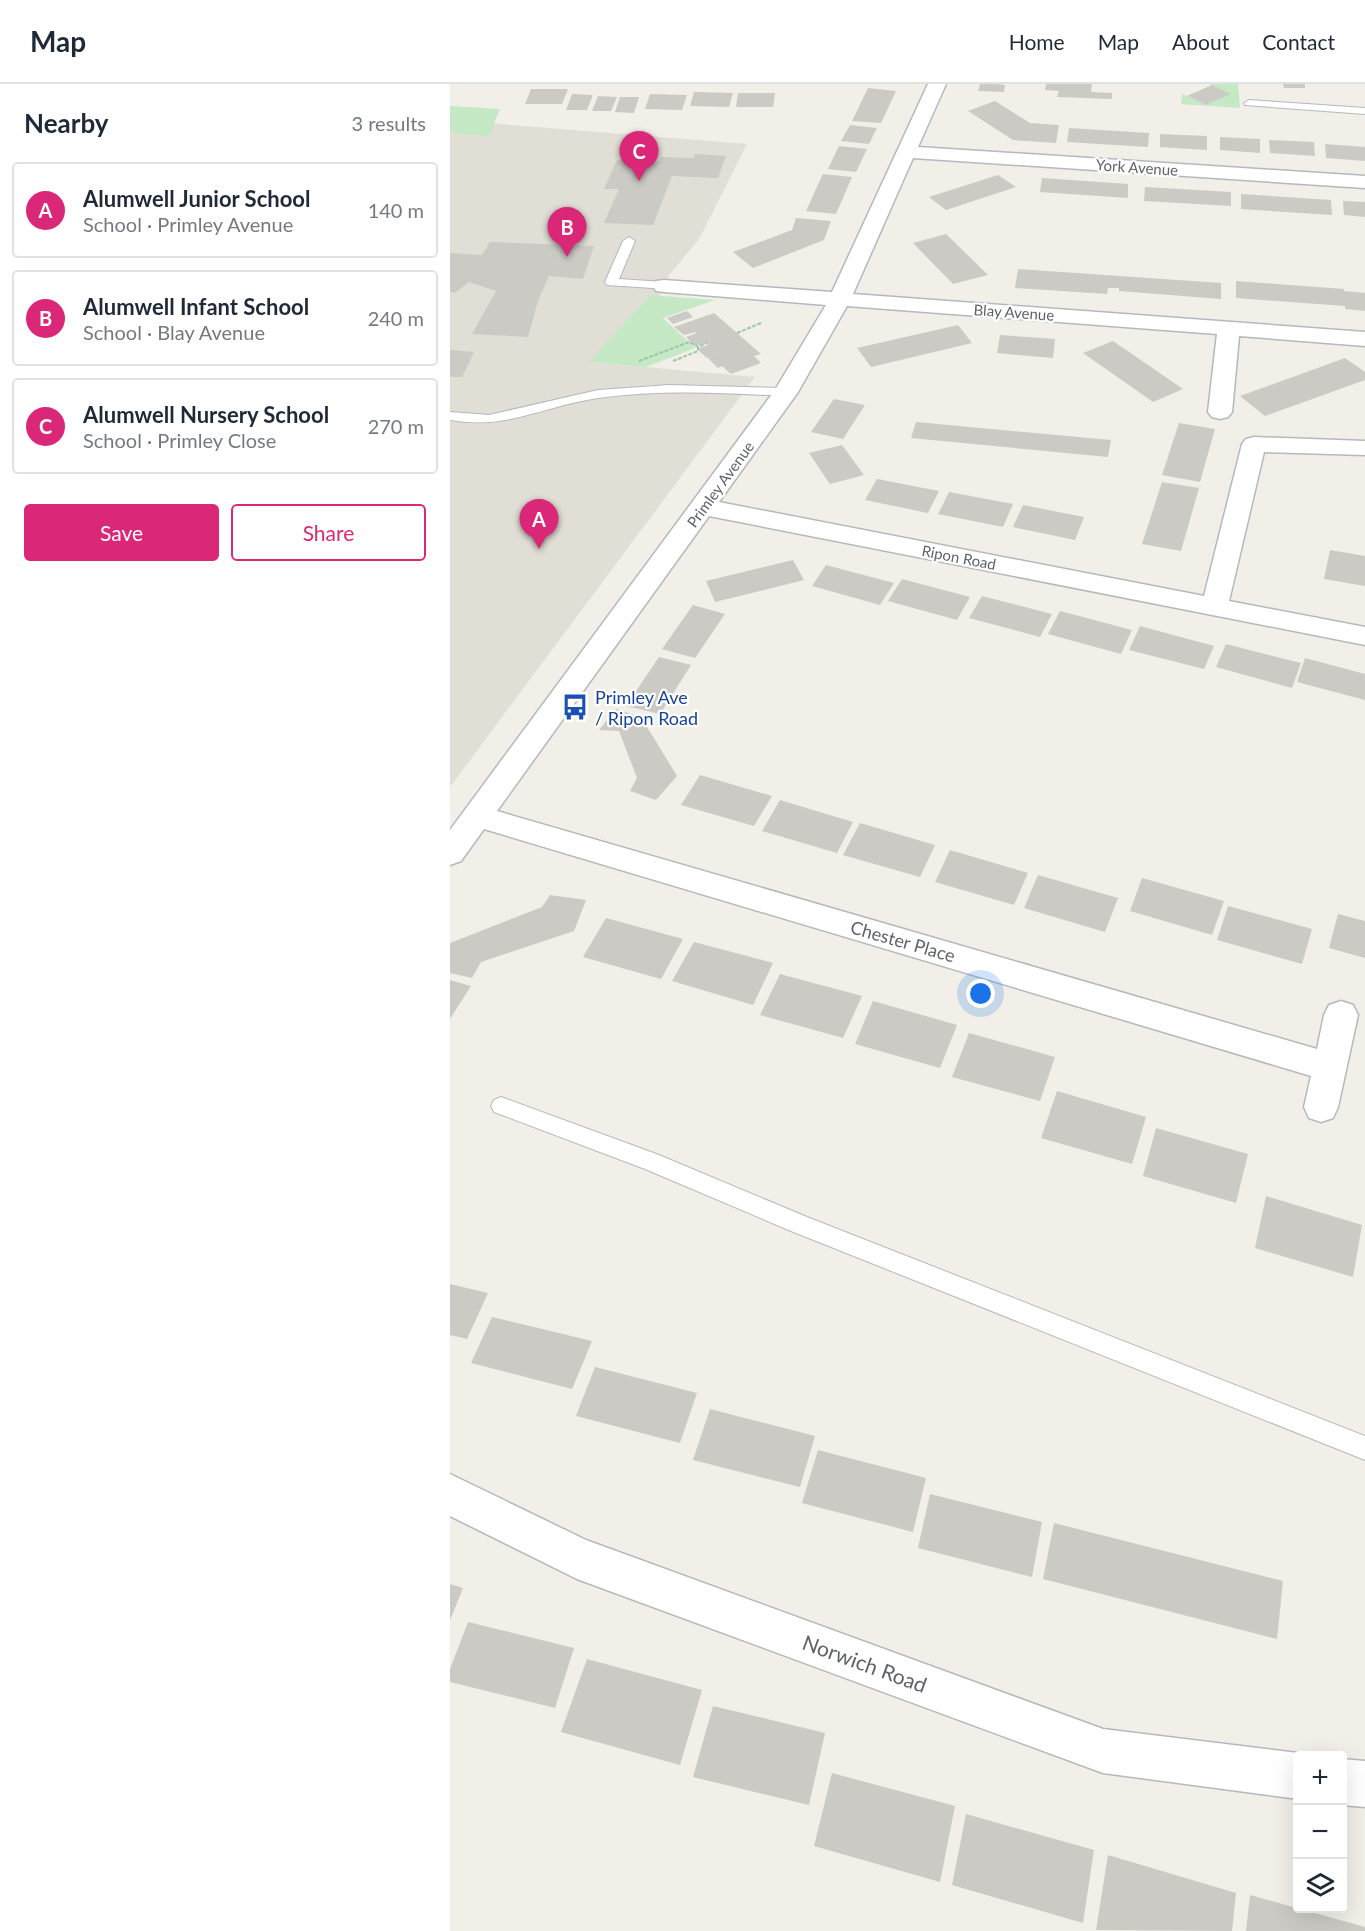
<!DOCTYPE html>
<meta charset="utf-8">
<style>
body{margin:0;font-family:Lato,sans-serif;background:#f2f2f3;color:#1f2937}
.controls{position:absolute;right:18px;bottom:18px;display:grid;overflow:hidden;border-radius:6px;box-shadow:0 6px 24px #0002}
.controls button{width:54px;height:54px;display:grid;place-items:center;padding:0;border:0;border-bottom:2px solid #e0e1e3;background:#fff;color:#1f2937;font:30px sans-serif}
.you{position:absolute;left:531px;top:910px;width:21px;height:21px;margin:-15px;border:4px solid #fff;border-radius:50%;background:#1a73e8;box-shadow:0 0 0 9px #1a73e833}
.badge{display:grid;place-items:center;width:39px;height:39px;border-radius:50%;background:#db2777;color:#fff;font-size:20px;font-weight:700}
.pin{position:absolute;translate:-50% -50px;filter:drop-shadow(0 2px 3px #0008)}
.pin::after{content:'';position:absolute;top:32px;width:21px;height:18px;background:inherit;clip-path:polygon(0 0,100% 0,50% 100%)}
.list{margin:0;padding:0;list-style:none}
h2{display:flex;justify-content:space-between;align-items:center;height:78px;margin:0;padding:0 24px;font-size:26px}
h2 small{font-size:20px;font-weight:400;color:#747a83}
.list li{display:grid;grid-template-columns:39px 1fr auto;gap:18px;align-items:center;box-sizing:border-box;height:96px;margin:0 12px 12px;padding:0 12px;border:2px solid #e0e1e3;border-radius:6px}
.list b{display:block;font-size:22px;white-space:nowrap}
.list p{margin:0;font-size:20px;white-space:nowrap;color:#747a83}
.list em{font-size:20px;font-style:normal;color:#747a83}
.actions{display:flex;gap:12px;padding:18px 24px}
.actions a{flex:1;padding:14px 0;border:2px solid #db2777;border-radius:6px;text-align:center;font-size:21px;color:#db2777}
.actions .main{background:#db2777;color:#fff}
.icon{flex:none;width:33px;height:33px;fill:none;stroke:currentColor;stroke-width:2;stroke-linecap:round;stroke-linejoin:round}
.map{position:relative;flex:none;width:915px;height:1847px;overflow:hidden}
header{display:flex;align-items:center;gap:36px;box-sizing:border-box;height:84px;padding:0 30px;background:#fff;border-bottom:2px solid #e0e1e3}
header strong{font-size:28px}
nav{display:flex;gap:33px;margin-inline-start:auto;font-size:21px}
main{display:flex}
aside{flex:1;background:#fff}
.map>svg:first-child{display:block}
.education{fill:#e1ded6}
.green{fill:#c5e8c5}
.building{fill:#cccac5}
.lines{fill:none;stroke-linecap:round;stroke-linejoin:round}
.lane-casing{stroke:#b5b8bc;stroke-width:2}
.street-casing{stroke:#b5b8bc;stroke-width:3}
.path{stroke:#9cc7a9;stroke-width:2;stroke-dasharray:4 1.5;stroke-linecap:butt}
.lane{fill:#fff;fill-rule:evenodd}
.street{fill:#fff;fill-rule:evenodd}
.labels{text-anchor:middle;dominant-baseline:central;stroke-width:4.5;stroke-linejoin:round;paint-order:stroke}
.far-street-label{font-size:15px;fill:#5f6368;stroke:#fff}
.transit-label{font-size:18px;fill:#164399;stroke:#fff;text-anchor:start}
.street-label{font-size:18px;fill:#5f6368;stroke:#fff}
.near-street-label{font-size:21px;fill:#5f6368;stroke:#fff}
</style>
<header>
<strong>Map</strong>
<nav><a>Home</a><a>Map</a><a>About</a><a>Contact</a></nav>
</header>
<main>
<aside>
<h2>Nearby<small>3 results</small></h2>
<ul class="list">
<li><span class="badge">A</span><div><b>Alumwell Junior School</b><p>School · Primley Avenue</p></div><em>140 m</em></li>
<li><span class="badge">B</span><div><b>Alumwell Infant School</b><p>School · Blay Avenue</p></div><em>240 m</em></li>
<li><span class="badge">C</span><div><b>Alumwell Nursery School</b><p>School · Primley Close</p></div><em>270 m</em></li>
</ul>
<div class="actions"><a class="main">Save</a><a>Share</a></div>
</aside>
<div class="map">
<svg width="915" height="1847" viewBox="0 0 915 1847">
<rect width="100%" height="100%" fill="#f1efe8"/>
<polygon class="education" points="0,36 297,60 249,155 219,191 209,212 200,211 140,278 305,293 0,703"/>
<g class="green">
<polygon points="759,0 788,0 790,24 731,20 732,10 756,21 780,10"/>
<polygon points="0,22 50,25 39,52 0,49"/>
<polygon points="200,211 265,216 213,234 245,264 196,283 139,278"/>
</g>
<g class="building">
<polygon points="530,0 547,0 555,1 554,8 528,7"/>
<polygon points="596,0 642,0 641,8 662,9 662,15 607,13 609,7 595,6"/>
<polygon points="833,0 855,0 855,4 834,4"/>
<polygon points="762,1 781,10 756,21 737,12"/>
<polygon points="418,4 446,7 431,39 402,37"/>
<polygon points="81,5 118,5 112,20 75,20"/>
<polygon points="244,8 283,9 279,23 240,22"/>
<polygon points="288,9 325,9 323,23 286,23"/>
<polygon points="122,10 143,11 137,26 116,26"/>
<polygon points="200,10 237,11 232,26 195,25"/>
<polygon points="148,12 167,13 161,27 142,27"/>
<polygon points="170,13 189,13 184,29 165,28"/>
<polygon points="545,17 580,39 609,41 606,59 563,56 518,27"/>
<polygon points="400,41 427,44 419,60 391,57"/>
<polygon points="619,44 699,49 698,63 617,58"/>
<polygon points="710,50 757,52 757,66 710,63"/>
<polygon points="770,53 810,55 810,69 770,66"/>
<polygon points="819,56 864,58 865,72 820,69"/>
<polygon points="875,60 915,63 915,77 876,74"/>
<polygon points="389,62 417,65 406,88 378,85"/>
<polygon points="245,70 276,72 268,94 222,92 203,141 154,139 169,105 154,105 167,76 209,78 211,73 244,74"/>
<polygon points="373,90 402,93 386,130 356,127"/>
<polygon points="548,91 566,103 496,126 479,113"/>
<polygon points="592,94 678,100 678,114 590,108"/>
<polygon points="695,103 781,108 781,122 694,117"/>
<polygon points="791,110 881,116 882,131 791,125"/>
<polygon points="893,117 915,118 915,133 894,131"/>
<polygon points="346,134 381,137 374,156 303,184 283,168 342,146"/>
<polygon points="496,150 538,191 503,200 463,159"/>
<polygon points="40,158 144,162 133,195 99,192 88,217 78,253 22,250 46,207 19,198 5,209 0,208 0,169 32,171"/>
<polygon points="568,185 771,199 771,215 669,207 669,204 658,204 657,210 565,204"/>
<polygon points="786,197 894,205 894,207 915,209 915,227 895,225 895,222 786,214"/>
<polygon points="237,227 243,233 223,240 217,234"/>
<polygon points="264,229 311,270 304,272 311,279 281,290 272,282 268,284 258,274 270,269 257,274 247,265 258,261 257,259 245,262 236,253 247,249 245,248 234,251 224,243"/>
<polygon points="508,241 522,259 421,283 407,264"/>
<polygon points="550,251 605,255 603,274 547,269"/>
<polygon points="663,257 733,305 703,318 633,269"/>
<polygon points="0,266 24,268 12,293 0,293"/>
<polygon points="895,274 915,288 915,296 815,332 790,312"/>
<polygon points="384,315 415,321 393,355 361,348"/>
<polygon points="466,338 661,356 658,373 461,354"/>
<polygon points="729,339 765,345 750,398 712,391"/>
<polygon points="392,361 414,391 380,400 359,369"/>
<polygon points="427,395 489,407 478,429 415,416"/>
<polygon points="712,398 749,404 731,467 692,460"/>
<polygon points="499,408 563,420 553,443 488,430"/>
<polygon points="573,421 634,433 625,456 563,443"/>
<polygon points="880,466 915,472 915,502 874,495"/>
<polygon points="343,476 354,496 265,518 256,497"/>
<polygon points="376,481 444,499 430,521 362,502"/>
<polygon points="452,495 520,513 507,536 438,517"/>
<polygon points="532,512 602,530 590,553 519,534"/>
<polygon points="243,521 275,530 245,574 212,565"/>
<polygon points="610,527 682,546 671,570 598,550"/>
<polygon points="690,542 764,562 754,585 679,566"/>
<polygon points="776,560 851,579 842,604 766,583"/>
<polygon points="209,573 241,581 210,630 176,622"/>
<polygon points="855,574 915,590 915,616 847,598"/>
<polygon points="166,625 191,633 227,692 206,716 180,707 187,694 169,647 149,646"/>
<polygon points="250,691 322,712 304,742 231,721"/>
<polygon points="330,716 403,738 387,769 312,747"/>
<polygon points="410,739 485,761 470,793 393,771"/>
<polygon points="500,766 578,789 564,821 485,798"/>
<polygon points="588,791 668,814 655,848 574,824"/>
<polygon points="692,794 774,817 762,851 680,827"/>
<polygon points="100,811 136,816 124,847 31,878 22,894 0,889 0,859 92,823"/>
<polygon points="778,822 862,845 852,880 767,856"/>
<polygon points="888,830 915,837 915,874 879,864"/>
<polygon points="156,834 233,855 211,895 133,873"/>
<polygon points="244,858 323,879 303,921 222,897"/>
<polygon points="330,890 412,912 393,954 310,931"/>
<polygon points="0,896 21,902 0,935"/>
<polygon points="423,917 507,941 490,984 405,960"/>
<polygon points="519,949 605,973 590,1017 502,993"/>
<polygon points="607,1007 696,1033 682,1080 591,1054"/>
<polygon points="706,1044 798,1070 786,1119 693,1092"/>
<polygon points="816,1112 912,1141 903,1193 805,1164"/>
<polygon points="0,1200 38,1209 17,1255 0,1251"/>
<polygon points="42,1233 142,1257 122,1305 21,1279"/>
<polygon points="145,1283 247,1309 230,1359 126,1332"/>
<polygon points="260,1325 365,1352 350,1403 243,1376"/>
<polygon points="368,1366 476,1394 463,1448 352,1419"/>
<polygon points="480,1410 592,1438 582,1493 468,1464"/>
<polygon points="604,1439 833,1497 827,1555 593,1495"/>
<polygon points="0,1500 13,1504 0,1536"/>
<polygon points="18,1538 124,1564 105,1624 0,1598 0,1585"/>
<polygon points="137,1575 252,1606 230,1681 111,1648"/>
<polygon points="263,1622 375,1649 359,1721 243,1693"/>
<polygon points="382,1689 505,1722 490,1798 364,1762"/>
<polygon points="516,1730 644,1766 633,1839 502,1801"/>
<polygon points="658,1771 786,1809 782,1847 646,1846"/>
<polygon points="800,1811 915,1843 915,1847 796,1847"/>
</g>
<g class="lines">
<g class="lane-casing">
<g id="lane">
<polygon points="799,16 915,24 915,30 795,21 794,19"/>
<polygon points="179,153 185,157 169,195 214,198 220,202 218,205 157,201 155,198 173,157"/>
<path d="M 219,301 L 336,304 L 343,308 L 336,312 C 274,309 210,305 148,314 C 93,322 58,346 0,336 L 0,328 L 39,331 L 148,306 Z"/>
<polygon points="51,1013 209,1071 357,1133 915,1352 915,1376 341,1147 195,1085 44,1028 41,1022 44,1016"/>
</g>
</g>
<g class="street-casing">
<g id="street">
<polygon points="478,0 496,0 468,63 915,92 915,104 463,74 403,210 915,248 915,262 789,252 782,328 778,333 770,335 762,333 758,328 767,250 397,222 348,308 269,418 754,512 792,360 796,355 804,353 915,357 915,371 814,368 779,517 915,543 915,561 259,432 47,727 867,965 874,931 879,921 891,917 903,921 908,931 888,1023 883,1034 871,1038 859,1034 854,1023 861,992 34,745 11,777 0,781 0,746 325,306 376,221 214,208 206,207 203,202 206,197 214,196 382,208"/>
<polygon points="0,1390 136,1456 653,1645 848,1669 853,1672 848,1672 848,1715 653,1689 127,1495 0,1432"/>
<polygon points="892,1675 915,1677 915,1723 892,1721"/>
</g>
</g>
<g class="path">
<polyline points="287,249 311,239"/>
<polyline points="189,277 239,258 248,263"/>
<polyline points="223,277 248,267 248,263 257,259"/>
</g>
<use href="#lane" class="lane"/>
<use href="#street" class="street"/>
</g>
<defs>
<g id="bus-bare" transform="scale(2.07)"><path d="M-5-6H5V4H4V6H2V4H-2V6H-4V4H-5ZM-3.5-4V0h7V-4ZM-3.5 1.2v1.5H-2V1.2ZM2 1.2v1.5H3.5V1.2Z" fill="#1a4fb4" stroke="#fff" stroke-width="2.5" paint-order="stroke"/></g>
</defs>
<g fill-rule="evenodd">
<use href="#bus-bare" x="125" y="623"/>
</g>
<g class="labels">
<g class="far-street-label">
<text transform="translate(687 83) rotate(4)">York Avenue</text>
<text transform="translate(564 228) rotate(4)">Blay Avenue</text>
<text transform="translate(270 400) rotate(-54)">Primley Avenue</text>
<text transform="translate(509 473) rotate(11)">Ripon Road</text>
</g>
<g class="transit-label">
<text x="145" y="613">Primley Ave<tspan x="145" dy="21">/ Ripon Road</tspan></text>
</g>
<g class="street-label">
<text transform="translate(453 857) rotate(16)">Chester Place</text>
</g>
<g class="near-street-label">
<text transform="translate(415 1579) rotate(20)">Norwich Road</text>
</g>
</g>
</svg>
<div class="controls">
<button>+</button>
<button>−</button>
<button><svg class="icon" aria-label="layers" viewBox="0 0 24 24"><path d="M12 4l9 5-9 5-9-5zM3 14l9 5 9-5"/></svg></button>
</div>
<div class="you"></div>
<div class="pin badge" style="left:89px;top:465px">A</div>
<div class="pin badge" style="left:117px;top:173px">B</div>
<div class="pin badge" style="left:189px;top:97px">C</div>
</div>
</main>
